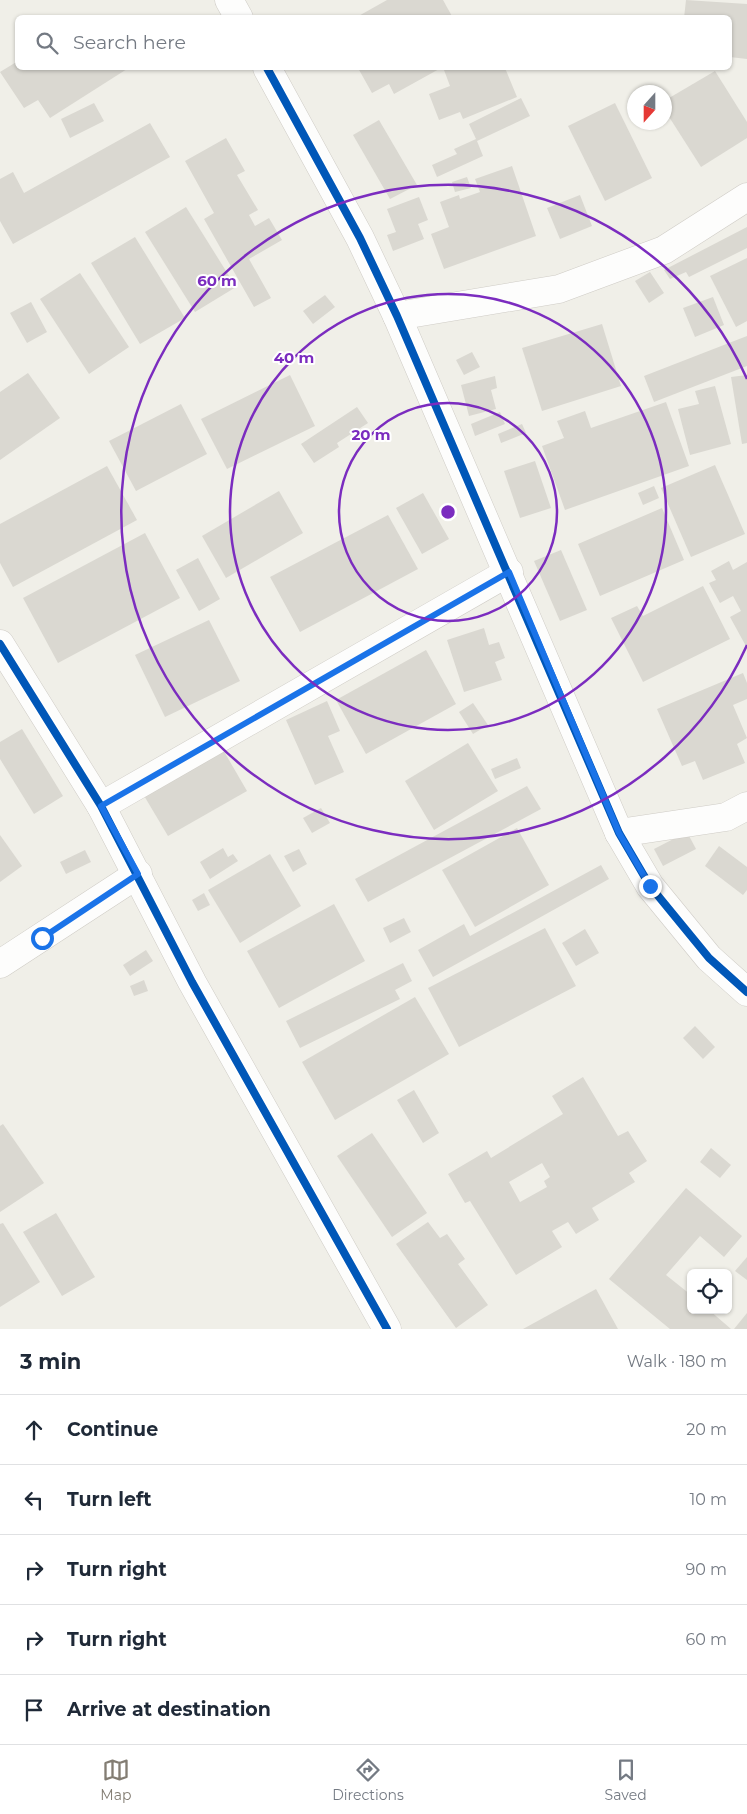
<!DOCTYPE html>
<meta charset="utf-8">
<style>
body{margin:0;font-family:Montserrat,sans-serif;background:#f6f6f7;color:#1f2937}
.controls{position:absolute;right:15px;bottom:15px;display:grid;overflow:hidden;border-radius:8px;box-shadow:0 1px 4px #0004}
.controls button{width:45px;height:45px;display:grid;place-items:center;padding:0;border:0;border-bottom:1px solid #e0e1e3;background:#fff;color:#1f2937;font:25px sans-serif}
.compass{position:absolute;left:627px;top:85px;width:45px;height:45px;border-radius:50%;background:#fff;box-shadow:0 1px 4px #0004;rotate:201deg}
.stop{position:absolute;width:15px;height:15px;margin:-11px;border:4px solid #1a73e8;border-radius:50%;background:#fff}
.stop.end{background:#1a73e8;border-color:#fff;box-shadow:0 1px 5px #0008}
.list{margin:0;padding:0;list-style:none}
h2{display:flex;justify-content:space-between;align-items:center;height:65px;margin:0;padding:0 20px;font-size:21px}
h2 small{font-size:16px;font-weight:400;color:#747a83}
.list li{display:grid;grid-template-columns:32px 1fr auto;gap:15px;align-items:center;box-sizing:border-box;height:70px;padding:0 20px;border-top:1px solid #e0e1e3}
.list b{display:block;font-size:19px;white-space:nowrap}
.list em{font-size:16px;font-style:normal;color:#747a83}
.icon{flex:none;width:28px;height:28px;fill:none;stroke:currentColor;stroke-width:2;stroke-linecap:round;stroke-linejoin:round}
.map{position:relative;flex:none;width:747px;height:1329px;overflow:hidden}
.search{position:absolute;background:#fff;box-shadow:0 1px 4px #0004;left:15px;right:15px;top:15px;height:55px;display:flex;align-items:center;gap:12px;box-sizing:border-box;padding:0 18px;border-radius:8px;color:#747a83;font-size:19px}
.sheet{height:415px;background:#fff}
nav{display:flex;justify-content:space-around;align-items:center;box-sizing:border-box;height:70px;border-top:1px solid #e0e1e3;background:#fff;font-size:14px;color:#747a83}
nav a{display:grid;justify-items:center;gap:2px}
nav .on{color:#837d73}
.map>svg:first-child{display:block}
.building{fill:#dad8d1;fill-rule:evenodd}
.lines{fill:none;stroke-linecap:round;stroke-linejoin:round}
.minor-casing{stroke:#cfccc6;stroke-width:29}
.minor{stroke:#fdfdfc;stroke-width:28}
.cycleway-casing{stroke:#fff;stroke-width:11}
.cycleway{stroke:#0057b8;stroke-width:8}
.route{stroke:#1a73e8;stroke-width:6}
.ring{fill:none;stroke:#7b2cbf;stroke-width:2.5}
.centre{fill:#7b2cbf;stroke:#fff;stroke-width:2.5}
.ring-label{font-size:15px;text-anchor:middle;font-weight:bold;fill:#7b2cbf;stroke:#fff;stroke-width:4;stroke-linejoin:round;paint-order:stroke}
</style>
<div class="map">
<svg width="747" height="1329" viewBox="0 0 747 1329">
<rect width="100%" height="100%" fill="#f0efe8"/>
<g class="building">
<polygon points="387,0 443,0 453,18 355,18"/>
<polygon points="686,0 747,4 747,59 730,57 730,18 684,18"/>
<polygon points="18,61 18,68 127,69 50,118 38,100 24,108 0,72"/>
<polygon points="358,68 441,68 394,94 389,84 372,93"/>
<polygon points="451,68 505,68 517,97 463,119 460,112 439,120 429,94 450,86 444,70"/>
<polygon points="715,71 747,122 747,138 701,167 664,109 664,101"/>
<polygon points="521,98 530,116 477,141 483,156 437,177 432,165 457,154 454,149 476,139 469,124"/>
<polygon points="94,103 104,121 70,138 61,119"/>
<polygon points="615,103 652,178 605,201 568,126"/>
<polygon points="379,120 417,185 390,199 353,135"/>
<polygon points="150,123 170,157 13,244 0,221 0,179 13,172 24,193"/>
<polygon points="226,138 245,171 237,175 258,210 249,215 255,226 269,218 282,240 249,259 271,298 254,307 204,219 214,213 185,161"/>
<polygon points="512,166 536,236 444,269 431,234 449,227 440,202 459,195 460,199 480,192 475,179"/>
<polygon points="467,177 471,188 455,192 452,182"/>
<polygon points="580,195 592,226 560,239 547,208"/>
<polygon points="419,197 428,220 418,224 424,239 393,251 387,235 396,232 387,209"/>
<polygon points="186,207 236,287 195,312 145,232"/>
<polygon points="747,227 747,248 689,277 686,272 670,279 664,270"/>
<polygon points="135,237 185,318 140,344 91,263"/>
<polygon points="747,258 747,321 736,327 710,276"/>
<polygon points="650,272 664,293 649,303 635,281"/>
<polygon points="80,273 129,347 89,374 40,299"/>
<polygon points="325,295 335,307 313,324 303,311"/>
<polygon points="713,297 724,325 695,337 683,308"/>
<polygon points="31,302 47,332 27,343 10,313"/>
<polygon points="602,324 621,386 542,411 522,348"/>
<polygon points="747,336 747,366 654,402 644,376"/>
<polygon points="472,352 480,367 464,375 456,360"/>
<polygon points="28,373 60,418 0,460 0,392"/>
<polygon points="290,375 315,426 227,469 201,419"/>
<polygon points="747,375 747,443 742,444 731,377"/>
<polygon points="495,376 497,388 491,390 496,409 469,416 461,385"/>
<polygon points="715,386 731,444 690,455 678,409 699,404 695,391"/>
<polygon points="666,402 689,466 565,510 542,446 564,438 557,421 585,411 591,428"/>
<polygon points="181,404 207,454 136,491 109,441"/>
<polygon points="357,407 368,423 337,443 339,447 314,463 301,444"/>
<polygon points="500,412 505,424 475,436 471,424"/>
<polygon points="522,424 526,433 501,443 498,434"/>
<polygon points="535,461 551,508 520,518 504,471"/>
<polygon points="715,465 745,534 691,557 661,488"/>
<polygon points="107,466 137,520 13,587 0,563 0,524"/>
<polygon points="654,486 659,498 643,505 638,493"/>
<polygon points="279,491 303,533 226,578 202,536"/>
<polygon points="423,493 449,539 422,554 396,508"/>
<polygon points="662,508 684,560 600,596 578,544"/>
<polygon points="388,515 418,569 300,632 270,577"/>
<polygon points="145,533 180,598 58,663 23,598"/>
<polygon points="561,550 587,610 560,621 534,561"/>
<polygon points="198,558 220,599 199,611 176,570"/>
<polygon points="729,561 733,570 747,562 747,648 730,617 741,611 733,596 720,603 709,583 716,580 711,571"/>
<polygon points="703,586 730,639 643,682 611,618 637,606 643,616"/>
<polygon points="209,620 240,681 165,717 135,655"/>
<polygon points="484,628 489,645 499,642 505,658 495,662 502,680 464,692 447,640"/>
<polygon points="426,650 456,704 366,754 336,700"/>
<polygon points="743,673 747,683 747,699 733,705 747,738 737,744 745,763 703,780 695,761 682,766 657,709"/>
<polygon points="327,701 340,731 328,736 344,772 315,785 286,720"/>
<polygon points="473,703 488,725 473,734 459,712"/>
<polygon points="22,729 63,796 34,814 0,759 0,742"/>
<polygon points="468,743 498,791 434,830 405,781"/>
<polygon points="222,748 247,791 168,836 143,794"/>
<polygon points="517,758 521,768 495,779 491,769"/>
<polygon points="527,786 541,809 368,902 355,879"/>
<polygon points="321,808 330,823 312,833 303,818"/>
<polygon points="517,828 549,885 475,927 442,870"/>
<polygon points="687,832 696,849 663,866 654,849"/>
<polygon points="0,835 22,866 0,882"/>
<polygon points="719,846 747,867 747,890 743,895 705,866"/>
<polygon points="223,848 228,857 233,854 238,861 210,879 200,862"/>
<polygon points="299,849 307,864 293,872 284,856"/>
<polygon points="85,850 91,862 66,874 60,862"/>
<polygon points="270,854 301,906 240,943 208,890"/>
<polygon points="601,865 609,879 433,977 418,950 464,924 470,936"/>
<polygon points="204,893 210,905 198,911 192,900"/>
<polygon points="334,904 365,961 279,1008 247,951"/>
<polygon points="404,918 411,932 390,943 383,928"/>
<polygon points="545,928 576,986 459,1047 428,988"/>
<polygon points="585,929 599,953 576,966 562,943"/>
<polygon points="146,950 153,961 130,976 123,965"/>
<polygon points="403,963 412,981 395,990 400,999 300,1048 286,1021"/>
<polygon points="144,980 148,991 134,996 130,986"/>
<polygon points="415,997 449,1054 335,1120 302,1062"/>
<polygon points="695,1026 715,1047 703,1059 683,1038"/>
<path d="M 583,1077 L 618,1136 L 628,1131 L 647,1161 L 629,1173 L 635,1182 L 592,1208 L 599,1220 L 576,1234 L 568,1222 L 552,1231 L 562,1247 L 516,1275 L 470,1201 L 465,1203 L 448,1174 L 487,1151 L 491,1158 L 563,1114 L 552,1096 ZM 542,1163 L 550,1177 L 544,1181 L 547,1187 L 520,1202 L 509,1182 Z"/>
<polygon points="414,1090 439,1133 423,1143 397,1100"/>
<polygon points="3,1124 44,1183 0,1212 0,1126"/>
<polygon points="372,1133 427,1213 392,1237 337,1156"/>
<polygon points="711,1148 731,1165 720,1178 700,1162"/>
<polygon points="686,1188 742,1236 724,1257 700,1236 666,1275 691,1295 691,1310 709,1310 731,1329 670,1329 609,1279"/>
<polygon points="56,1213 95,1277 62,1296 23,1232"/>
<polygon points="428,1222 440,1238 447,1234 465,1259 458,1264 488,1305 456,1328 396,1244"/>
<polygon points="3,1223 40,1282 0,1307 0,1224"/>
<polygon points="747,1257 747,1280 735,1271"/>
<polygon points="596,1289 618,1329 523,1329"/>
<polygon points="747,1313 747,1329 734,1329"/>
</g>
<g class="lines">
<g class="minor-casing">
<g id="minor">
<polyline points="229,0 239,18"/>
<polyline points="267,68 360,238 397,316 619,833 650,886 709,958 747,992"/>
<polyline points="397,316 559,289 664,250 747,197"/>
<polyline points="0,644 101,806 192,982 387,1329"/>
<polyline points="101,806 509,572"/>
<polyline points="619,833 726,817 747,806"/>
<polyline points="0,964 138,874"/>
</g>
</g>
<use href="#minor" class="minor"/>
<g class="cycleway-casing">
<g id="cycleway">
<polyline points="267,68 360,238 397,316 619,833 650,886 709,958 747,992"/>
<polyline points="0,644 101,806 192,982 387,1329"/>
</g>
</g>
<use href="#cycleway" class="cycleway"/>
</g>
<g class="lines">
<polyline class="route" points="42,938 138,874 101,806 509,572 619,833 650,886"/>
</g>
<g class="ring">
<circle cx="448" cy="512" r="109"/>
<circle cx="448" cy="512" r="218"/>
<path d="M747 645A327 327 0 1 1 747 379"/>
</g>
<circle cx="448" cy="512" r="8" class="centre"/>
<g class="ring-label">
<text x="217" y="286">60 m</text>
<text x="294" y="363">40 m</text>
<text x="371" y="440">20 m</text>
</g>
</svg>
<div class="controls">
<button><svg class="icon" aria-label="locate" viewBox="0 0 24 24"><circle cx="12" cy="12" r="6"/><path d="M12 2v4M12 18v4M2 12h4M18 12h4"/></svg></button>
</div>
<svg class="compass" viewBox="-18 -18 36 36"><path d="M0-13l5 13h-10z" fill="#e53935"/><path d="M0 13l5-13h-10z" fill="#747a83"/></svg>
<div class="stop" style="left:42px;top:938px"></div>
<div class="stop end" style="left:650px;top:886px"></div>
<div class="search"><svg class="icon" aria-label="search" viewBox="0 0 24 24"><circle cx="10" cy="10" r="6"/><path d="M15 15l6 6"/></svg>Search here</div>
</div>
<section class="sheet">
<h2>3 min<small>Walk · 180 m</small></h2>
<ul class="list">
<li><svg class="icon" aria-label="ahead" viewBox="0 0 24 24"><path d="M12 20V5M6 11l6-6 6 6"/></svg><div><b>Continue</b></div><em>20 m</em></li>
<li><svg class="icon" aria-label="left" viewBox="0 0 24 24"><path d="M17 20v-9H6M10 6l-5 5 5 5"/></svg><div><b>Turn left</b></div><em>10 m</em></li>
<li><svg class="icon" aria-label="right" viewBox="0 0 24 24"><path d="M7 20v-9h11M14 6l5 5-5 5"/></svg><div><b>Turn right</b></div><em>90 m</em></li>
<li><svg class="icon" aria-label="right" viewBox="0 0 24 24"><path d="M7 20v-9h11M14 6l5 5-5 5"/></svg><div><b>Turn right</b></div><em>60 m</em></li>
<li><svg class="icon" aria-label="arrive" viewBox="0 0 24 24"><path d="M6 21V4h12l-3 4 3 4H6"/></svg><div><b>Arrive at destination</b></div></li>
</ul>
</section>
<nav>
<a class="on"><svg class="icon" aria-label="map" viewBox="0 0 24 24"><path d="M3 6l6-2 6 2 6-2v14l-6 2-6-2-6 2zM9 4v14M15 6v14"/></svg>Map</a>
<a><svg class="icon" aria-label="directions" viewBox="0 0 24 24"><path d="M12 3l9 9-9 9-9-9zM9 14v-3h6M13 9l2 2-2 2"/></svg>Directions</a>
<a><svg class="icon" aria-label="saved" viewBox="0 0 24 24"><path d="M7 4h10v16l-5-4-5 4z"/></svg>Saved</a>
</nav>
